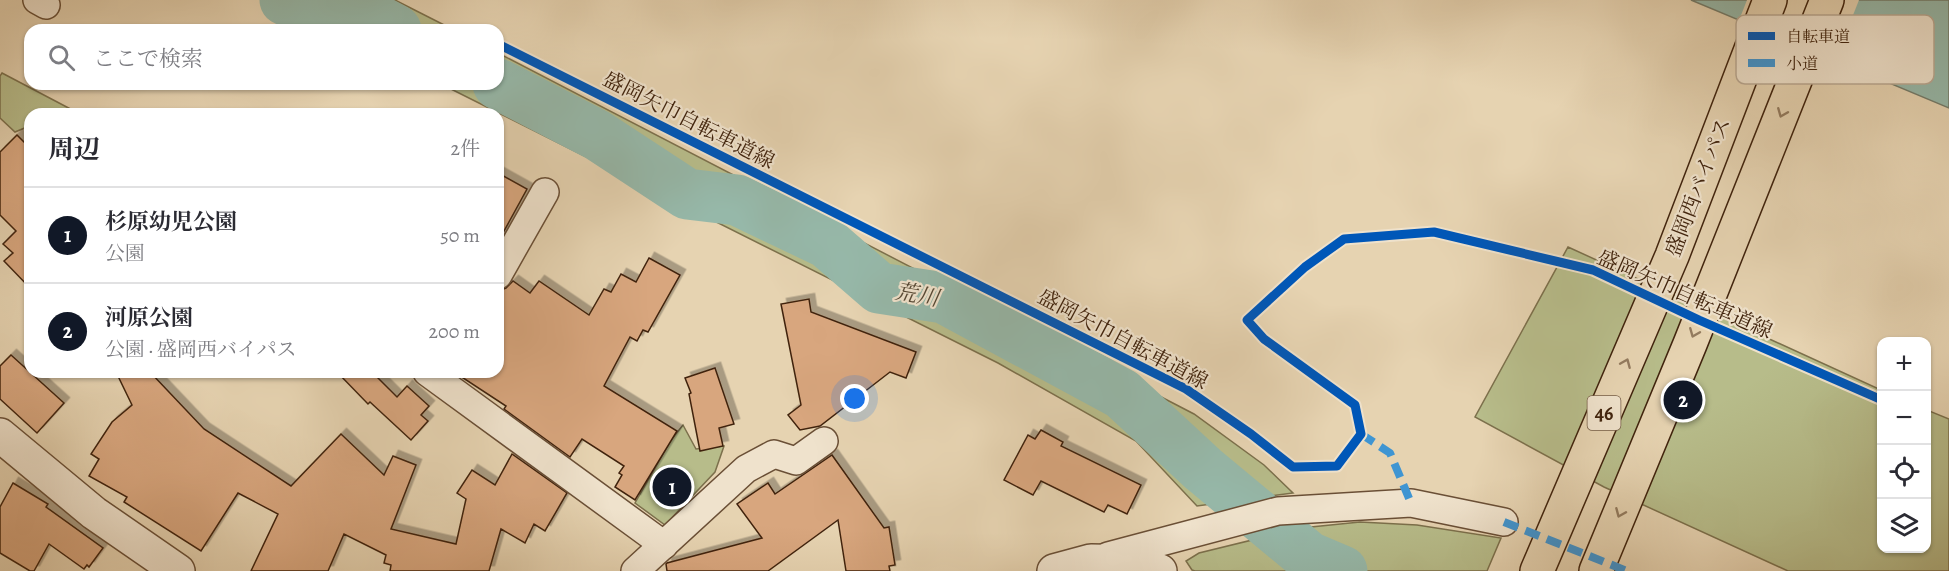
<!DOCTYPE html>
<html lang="ja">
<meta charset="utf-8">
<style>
body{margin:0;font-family:Alegreya,"Noto Serif JP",serif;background:#f2f2f3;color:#2b2b33}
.controls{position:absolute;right:18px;bottom:18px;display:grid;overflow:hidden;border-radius:12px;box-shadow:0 2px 4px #0004}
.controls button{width:54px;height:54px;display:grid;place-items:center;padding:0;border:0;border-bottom:2px solid #e1e1e2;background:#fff;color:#2b2b33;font:30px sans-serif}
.you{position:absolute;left:855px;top:399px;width:21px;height:21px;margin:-15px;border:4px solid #fff;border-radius:50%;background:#1a73e8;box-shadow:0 0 0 9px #1a73e833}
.badge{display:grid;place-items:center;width:39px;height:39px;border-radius:50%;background:#111827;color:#fff;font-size:20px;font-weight:700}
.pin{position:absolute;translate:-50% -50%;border:3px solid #fff;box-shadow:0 2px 6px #0006}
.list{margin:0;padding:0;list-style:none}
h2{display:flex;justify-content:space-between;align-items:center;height:78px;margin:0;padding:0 24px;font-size:26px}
h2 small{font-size:20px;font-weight:400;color:#7c7c81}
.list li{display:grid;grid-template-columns:39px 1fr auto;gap:18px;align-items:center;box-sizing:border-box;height:96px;padding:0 24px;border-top:2px solid #e1e1e2}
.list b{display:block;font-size:22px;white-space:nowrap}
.list p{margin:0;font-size:20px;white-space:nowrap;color:#7c7c81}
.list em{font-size:20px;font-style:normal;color:#7c7c81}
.icon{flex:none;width:33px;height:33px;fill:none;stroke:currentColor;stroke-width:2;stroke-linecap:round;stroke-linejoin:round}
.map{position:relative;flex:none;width:1949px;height:571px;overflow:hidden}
.search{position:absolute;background:#fff;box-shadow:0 2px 4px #0004;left:24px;top:24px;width:480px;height:66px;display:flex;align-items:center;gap:15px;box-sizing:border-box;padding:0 21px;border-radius:18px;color:#7c7c81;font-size:22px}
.panel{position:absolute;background:#fff;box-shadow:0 2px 4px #0004;left:24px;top:108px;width:480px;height:270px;border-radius:18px}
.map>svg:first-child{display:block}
.green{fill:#b7bc8a;stroke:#7c704c;stroke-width:1.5}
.water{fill:#96b8a9;stroke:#747c6b;stroke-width:1.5}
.pier{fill:#e6d3b1}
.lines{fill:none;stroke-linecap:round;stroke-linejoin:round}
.river{stroke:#96b8a9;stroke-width:51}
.building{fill:#d8a67e;stroke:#40230d;stroke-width:1.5;filter:url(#shadow)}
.minor-casing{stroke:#6a4f36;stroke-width:30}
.tertiary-casing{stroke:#6a4f36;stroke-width:36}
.trunk-casing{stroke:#40230d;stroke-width:36}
.minor{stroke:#efe2cc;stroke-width:27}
.tertiary{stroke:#efe2cc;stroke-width:33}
.trunk{stroke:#e6d3b1;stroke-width:33}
.quiet{stroke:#3f95d2;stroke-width:8;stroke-dasharray:15 8;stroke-linecap:butt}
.cycleway-casing{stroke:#efe2cc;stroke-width:13}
.cycleway{stroke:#0057b8;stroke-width:9}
.oneway{stroke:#937b5f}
.labels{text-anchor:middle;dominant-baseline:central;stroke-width:4.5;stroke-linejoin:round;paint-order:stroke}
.shield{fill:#efe2cc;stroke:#745c46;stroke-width:1.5}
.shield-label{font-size:20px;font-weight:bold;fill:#40230d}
.street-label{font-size:21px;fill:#40230d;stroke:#efe2cc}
.water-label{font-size:22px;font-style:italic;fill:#564834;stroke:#efe2cc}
.key{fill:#efe2cc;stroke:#baa993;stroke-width:1.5}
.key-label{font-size:16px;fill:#40230d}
</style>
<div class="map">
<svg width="1949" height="571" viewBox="0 0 1949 571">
<defs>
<filter id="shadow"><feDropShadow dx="5.5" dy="-5.5" stdDeviation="0" flood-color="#0004"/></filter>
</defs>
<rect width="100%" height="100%" fill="#e6d3b1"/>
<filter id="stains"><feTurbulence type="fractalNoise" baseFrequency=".00333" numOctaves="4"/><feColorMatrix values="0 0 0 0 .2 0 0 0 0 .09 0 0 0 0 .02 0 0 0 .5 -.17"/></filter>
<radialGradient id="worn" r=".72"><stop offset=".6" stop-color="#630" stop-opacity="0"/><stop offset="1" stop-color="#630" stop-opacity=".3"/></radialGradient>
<g class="green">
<polygon points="282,0 395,0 454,30 338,30"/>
<polygon points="498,53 1194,414 1264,465 1293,493 1197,506 1136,441 998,363 441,84 498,84"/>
<polygon points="2,73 80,114 30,114 30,130 27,127 15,132 0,118 0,76"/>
<polygon points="1568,247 1881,390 1882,548 1926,548 1927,410 1949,419 1949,571 1788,571 1604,487 1475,417"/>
<polygon points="683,425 696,449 724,446 715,472 665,525 635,503 671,440"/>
<polygon points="1360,522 1417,525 1501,538 1487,571 1195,571 1192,570 1186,561 1199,553 1301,528"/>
</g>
<polygon class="water" points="1691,0 1949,0 1949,108"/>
<polygon class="pier" points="1747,0 1859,0 1834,63 1738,23"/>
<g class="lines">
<g class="river">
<polyline points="285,0 370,16 396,30"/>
<polyline points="498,84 597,135 687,194 737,200 827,243 879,288 944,298 1122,394 1203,469 1309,557 1342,571"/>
</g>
</g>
<g class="building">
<polygon points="17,135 30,148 30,288 4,261 13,253 3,244 16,231 0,215 0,152"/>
<polygon points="498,173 527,189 498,242"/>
<polygon points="649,258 680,275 648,332 643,330 637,341 630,337 604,386 677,431 635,500 615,487 622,475 619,473 624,466 582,439 570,457 504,409 506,406 454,372 498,372 498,291 506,288 513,281 530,293 539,281 589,315 604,289 611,292 621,274 636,282"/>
<polygon points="809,299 811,312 916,352 906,378 890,372 820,426 800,430 788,415 801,405 781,304"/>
<polygon points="11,355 64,403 37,433 0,399 0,366"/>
<polygon points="715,368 734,424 719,428 723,446 700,451 689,394 691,393 685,378"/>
<polygon points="116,372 150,372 204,429 291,486 341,434 384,475 393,456 416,465 391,529 456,544 466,499 457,493 472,470 495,485 512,454 567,493 545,531 534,524 525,543 501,529 489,571 390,571 391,565 384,563 386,555 344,534 328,571 251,571 278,514 238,493 201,551 124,502 127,497 89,476 99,459 91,454 112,422 132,405"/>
<polygon points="337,372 372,372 397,397 407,386 429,406 421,415 428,421 411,440 370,402 368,404"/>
<polygon points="1041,430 1063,442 1061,446 1141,485 1127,514 1108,505 1104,512 1041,481 1033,495 1004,480 1028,435 1035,439"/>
<polygon points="832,455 884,528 889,527 895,565 889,566 890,571 846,571 838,520 768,571 667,571 666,564 667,563 762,538 737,504 768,483 775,494"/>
<polygon points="13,483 48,504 46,507 103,548 89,567 87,565 84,569 49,544 34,571 30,571 0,553 0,507"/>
</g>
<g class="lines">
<g class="minor-casing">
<g id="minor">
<polyline points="37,0 46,5"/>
<polyline points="498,275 545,192"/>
<polyline points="427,372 664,545"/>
<polyline points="1108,556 1278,511 1411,503 1504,522"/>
<polyline points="635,571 746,469 774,454 796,461 824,441"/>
</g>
</g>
<g class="tertiary-casing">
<g id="tertiary">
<polyline points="0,435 94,513 178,571"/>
<polyline points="1054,571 1091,561 1138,562 1160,571"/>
</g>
</g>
<g class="trunk-casing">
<g id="trunk">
<polyline points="1537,571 1672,256 1770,0"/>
<polyline points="1596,571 1690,344 1827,0"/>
</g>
</g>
<use href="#minor" class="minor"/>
<use href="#tertiary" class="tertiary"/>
<use href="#trunk" class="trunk"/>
<g class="quiet">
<polyline points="1361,434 1390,453 1411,503"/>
<polyline points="1504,522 1627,571"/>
</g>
<g class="cycleway-casing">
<polyline id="cycleway" points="498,44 1186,389 1251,434 1293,467 1337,466 1361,434 1355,405 1264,339 1247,320 1305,267 1344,239 1434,232 1593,270 1699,320 1882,400"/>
</g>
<use href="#cycleway" class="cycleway"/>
</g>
<defs><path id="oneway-chevron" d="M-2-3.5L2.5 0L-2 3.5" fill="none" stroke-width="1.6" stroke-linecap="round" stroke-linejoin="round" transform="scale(1.5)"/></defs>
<g class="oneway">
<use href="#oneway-chevron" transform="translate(1782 113) rotate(112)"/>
<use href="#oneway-chevron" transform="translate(1694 333) rotate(112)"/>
<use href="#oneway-chevron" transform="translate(1626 363) rotate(-67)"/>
<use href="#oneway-chevron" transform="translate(1620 513) rotate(113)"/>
</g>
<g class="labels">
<rect class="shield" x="1587.5" y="396" width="33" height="34" rx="4.5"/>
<g class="shield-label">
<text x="1604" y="413">46</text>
</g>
<g class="street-label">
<text transform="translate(689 120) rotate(27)">盛岡矢巾自転車道線</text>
<text transform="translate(1698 187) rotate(-69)">盛岡西バイパス</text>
<text transform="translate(1685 294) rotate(24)">盛岡矢巾自転車道線</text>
<text transform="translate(1123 339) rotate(28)">盛岡矢巾自転車道線</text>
</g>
<g class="water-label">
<text transform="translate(917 295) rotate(10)">荒川</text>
</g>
</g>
<rect x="1736" y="15" width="198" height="69" rx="9" class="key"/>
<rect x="1748" y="32" width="27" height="8" fill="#0057b8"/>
<rect x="1748" y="59" width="27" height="8" fill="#3f95d2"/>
<g class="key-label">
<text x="1786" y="42">自転車道</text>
<text x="1786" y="69">小道</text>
</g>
<rect width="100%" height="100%" filter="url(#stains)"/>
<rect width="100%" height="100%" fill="url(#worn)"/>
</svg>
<div class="controls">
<button>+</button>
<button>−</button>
<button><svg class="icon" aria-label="locate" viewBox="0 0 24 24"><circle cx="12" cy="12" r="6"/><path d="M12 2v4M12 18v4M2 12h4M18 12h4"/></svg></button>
<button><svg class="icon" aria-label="layers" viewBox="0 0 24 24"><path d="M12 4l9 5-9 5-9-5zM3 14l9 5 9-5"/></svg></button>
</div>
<div class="you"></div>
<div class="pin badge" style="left:672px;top:487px">1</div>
<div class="pin badge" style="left:1683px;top:400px">2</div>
<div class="search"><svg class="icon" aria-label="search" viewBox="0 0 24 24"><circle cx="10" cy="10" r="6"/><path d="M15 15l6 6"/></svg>ここで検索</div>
<section class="panel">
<h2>周辺<small>2件</small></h2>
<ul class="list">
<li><span class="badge">1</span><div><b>杉原幼児公園</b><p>公園</p></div><em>50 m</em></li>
<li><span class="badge">2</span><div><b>河原公園</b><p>公園 · 盛岡西バイパス</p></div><em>200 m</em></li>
</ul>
</section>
</div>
